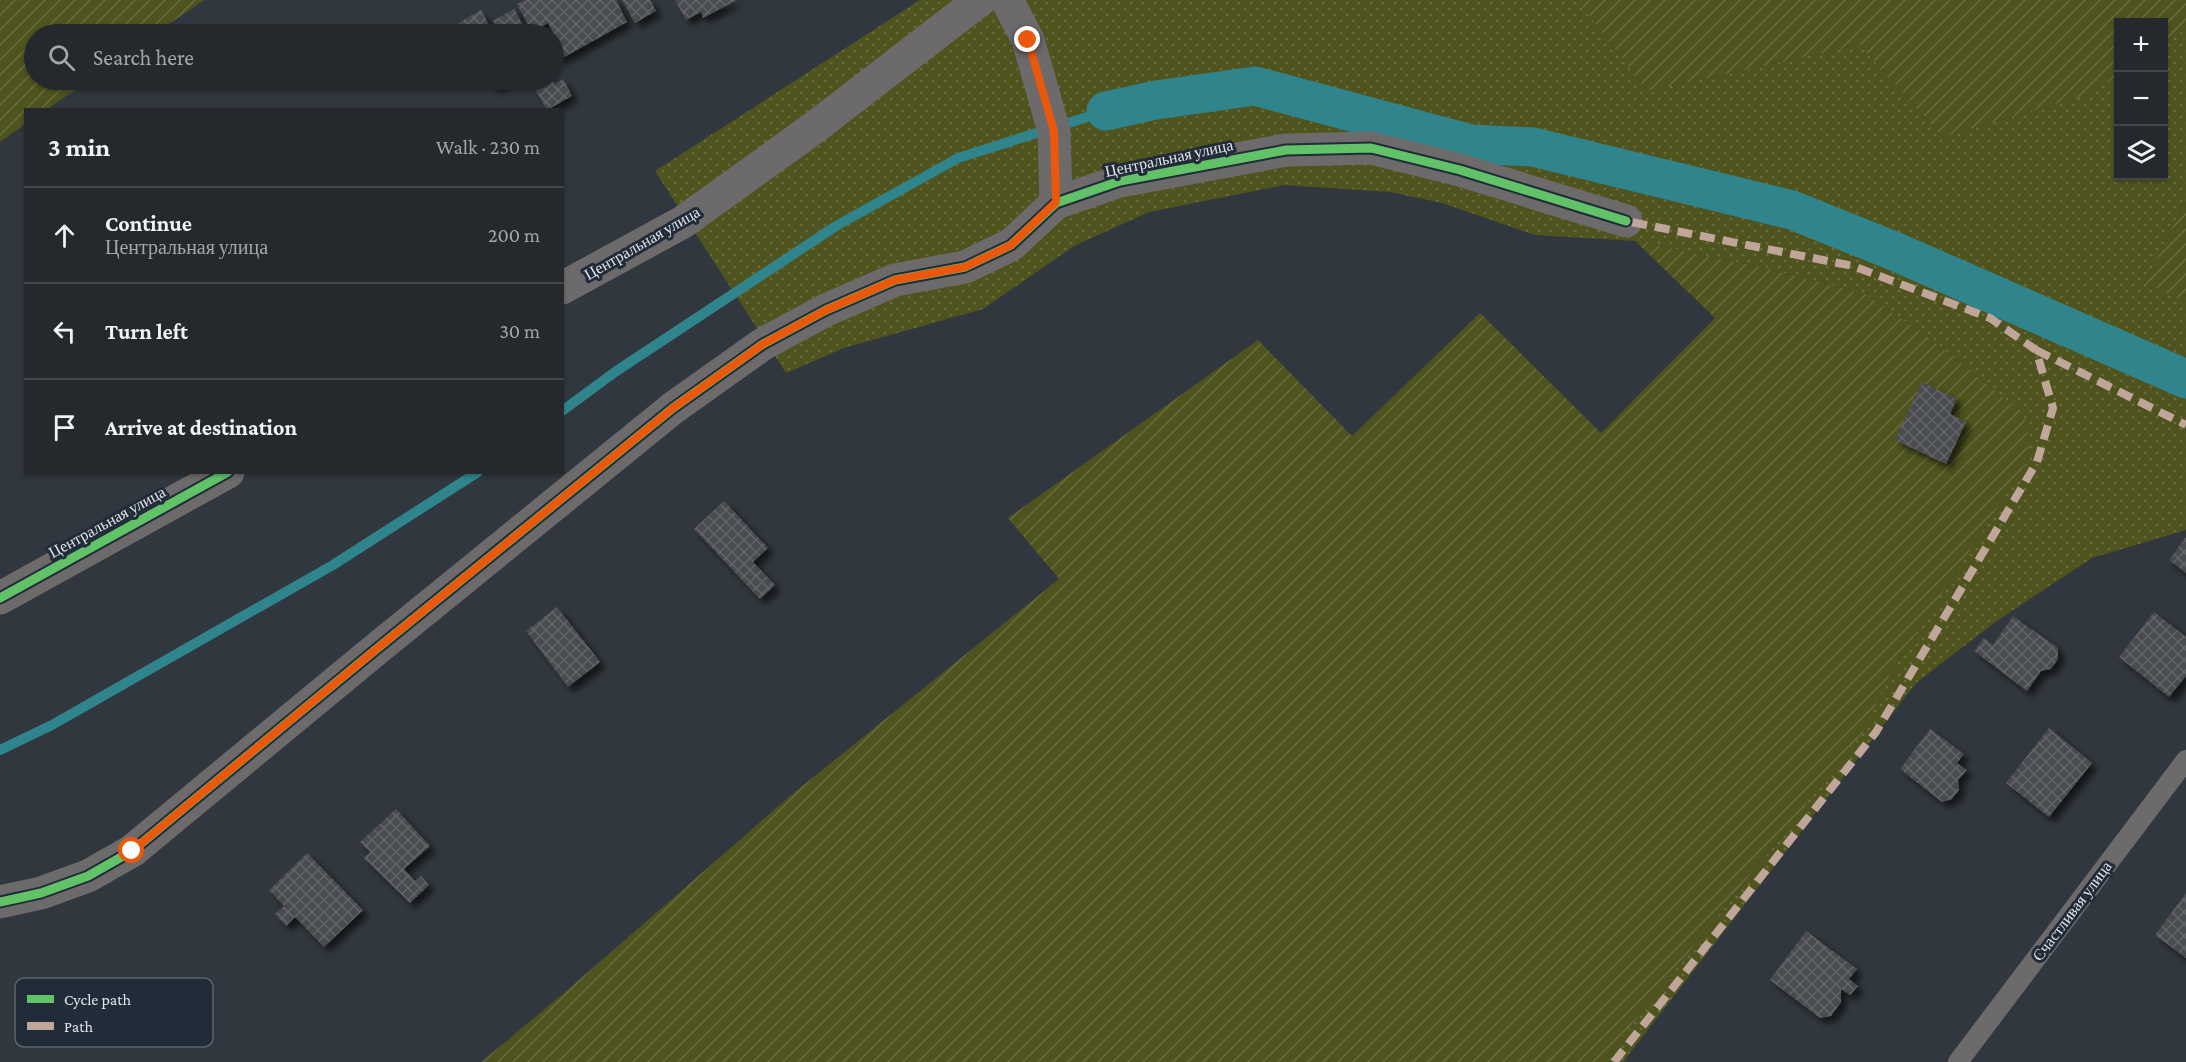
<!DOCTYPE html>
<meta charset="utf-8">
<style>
body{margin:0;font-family:"Crimson Pro",serif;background:#31353a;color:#f1f3f6}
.controls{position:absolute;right:18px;top:18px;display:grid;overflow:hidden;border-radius:0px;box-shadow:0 2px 4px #0004}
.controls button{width:54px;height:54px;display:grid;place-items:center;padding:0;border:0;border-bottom:2px solid #42454a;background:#25292e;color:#f1f3f6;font:30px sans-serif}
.stop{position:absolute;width:18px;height:18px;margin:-14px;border:4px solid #ea580c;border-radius:50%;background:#fff}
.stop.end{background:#ea580c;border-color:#fff;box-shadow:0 2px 6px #0008}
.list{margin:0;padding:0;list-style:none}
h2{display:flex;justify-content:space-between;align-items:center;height:78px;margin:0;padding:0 24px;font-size:26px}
h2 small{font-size:20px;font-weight:400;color:#a3a6aa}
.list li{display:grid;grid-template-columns:39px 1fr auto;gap:18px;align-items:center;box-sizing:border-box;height:96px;padding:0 24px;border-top:2px solid #42454a}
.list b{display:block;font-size:22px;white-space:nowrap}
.list p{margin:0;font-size:20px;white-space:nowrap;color:#a3a6aa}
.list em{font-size:20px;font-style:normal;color:#a3a6aa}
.icon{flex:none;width:33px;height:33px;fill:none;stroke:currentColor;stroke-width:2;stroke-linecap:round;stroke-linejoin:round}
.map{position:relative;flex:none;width:2186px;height:1062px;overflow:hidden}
.search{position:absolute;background:#25292e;box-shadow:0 2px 4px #0004;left:24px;top:24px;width:540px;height:66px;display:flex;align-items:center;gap:15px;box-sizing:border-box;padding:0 21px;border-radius:33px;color:#a3a6aa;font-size:22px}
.panel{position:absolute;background:#25292e;box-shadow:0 2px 4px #0004;left:24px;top:108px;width:540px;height:366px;border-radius:0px}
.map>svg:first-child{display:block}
.grass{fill:url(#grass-dots)}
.garden{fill:url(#garden-furrows)}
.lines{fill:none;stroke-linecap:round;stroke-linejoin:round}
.stream{stroke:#30848c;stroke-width:10}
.canal{stroke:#30848c;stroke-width:39}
.building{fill:url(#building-cross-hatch);filter:url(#shadow)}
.lane{stroke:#6c6a6b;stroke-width:20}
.street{stroke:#6c6a6b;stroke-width:33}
.quiet{stroke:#c0a59a;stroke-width:8;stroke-dasharray:15 8;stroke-linecap:butt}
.cycleway-casing{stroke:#222c38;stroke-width:13}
.cycleway{stroke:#61c268;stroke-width:9}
.route{stroke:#ea580c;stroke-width:8}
.labels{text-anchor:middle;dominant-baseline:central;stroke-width:6;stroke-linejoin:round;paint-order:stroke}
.street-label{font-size:16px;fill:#dfe5ed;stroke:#222c38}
.key{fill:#222c38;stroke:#5b646e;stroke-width:1.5}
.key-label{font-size:16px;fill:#dfe5ed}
</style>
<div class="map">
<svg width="2186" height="1062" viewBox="0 0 2186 1062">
<defs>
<pattern id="grass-dots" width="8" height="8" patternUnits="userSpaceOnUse" patternTransform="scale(1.5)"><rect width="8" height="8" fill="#4f541e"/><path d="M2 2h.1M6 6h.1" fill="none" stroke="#686c3f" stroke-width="1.8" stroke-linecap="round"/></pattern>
<pattern id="garden-furrows" width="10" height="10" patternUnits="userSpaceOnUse" patternTransform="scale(1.5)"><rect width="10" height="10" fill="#4f541e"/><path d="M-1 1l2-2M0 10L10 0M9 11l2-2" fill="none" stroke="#686c3f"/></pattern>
<pattern id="building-cross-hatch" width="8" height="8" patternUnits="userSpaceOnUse" patternTransform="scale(1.5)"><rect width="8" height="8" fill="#494b50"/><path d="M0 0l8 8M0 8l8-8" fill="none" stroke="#63656a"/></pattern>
<filter id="shadow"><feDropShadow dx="5.5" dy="5.5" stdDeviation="3" flood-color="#0009"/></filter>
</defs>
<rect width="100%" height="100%" fill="#31373e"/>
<polygon class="grass" points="920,0 1577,0 1647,91 1860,45 1942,137 2090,94 2118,75 2118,176 2164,176 2164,44 2186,29 2186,199 2145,283 2186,303 2186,530 2092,558 1998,620 1916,683 1623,1062 1602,1062 1782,835 1889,676 2031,455 2025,419 2014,406 1928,337 1865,294 1761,267 1635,241 1535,235 1442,203 1390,192 1284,185 1149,212 1074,246 983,309 844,348 786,373 655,171"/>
<g class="garden">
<polygon points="0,0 204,0 154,34 34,34 34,80 90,80 47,109 26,110 25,124 0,142"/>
<polygon points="1577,0 2186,0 2186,29 2164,44 2164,22 2118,22 2118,75 2090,94 1942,137 1860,45 1647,91"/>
<polygon points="2186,199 2186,303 2145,283"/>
<polygon points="1635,241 1761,267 1865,294 1928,337 2014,406 2025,418 2031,455 1889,676 1863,732 1602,1062 481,1062 564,993 790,796 1059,579 1008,518 1258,340 1352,436 1480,313 1601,433 1715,318"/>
</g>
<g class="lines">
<g class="stream">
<polyline points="562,411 615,372 836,226 958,158 1106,111"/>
<polyline points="0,750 52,725 333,565 478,472"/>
</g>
<polyline class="canal" points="1106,111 1156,100 1255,86 1471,144 1533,147 1792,210 1894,251 2186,379"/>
</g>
<g class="building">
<polygon points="525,0 616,0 627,22 559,60 554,51 554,41 557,40 548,23 532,32 517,4"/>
<polygon points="622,0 650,0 656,11 635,23"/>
<polygon points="675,0 737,0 703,18 701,12 686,20"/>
<polygon points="514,9 528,34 501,34 493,21"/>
<polygon points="481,10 494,34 465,34 458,23"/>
<polygon points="563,79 572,96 547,110 530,80 552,80 555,84"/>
<polygon points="489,80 510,80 494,88"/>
<polygon points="1922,382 1957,399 1950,414 1966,422 1946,464 1895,440"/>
<polygon points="724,501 768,548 753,562 775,585 760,599 694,529"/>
<polygon points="2186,537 2186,573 2169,560"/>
<polygon points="557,607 600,662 568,687 526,631"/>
<polygon points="2154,612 2186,637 2186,676 2169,697 2119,657"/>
<polygon points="2013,616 2058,648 2058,659 2051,669 2041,671 2027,691 1974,651 1984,638 1993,645"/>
<polygon points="2049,728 2092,763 2049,817 2006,783"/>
<polygon points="1930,729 1964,754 1957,763 1967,770 1958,780 1959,790 1952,799 1942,802 1900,769"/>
<polygon points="396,809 430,846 404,869 415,881 421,876 429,885 410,903 364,858 370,852 360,842"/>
<polygon points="307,853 363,910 324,947 295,917 286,926 275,914 284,906 269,890"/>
<polygon points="2186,893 2186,958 2155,935"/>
<polygon points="1806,931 1857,969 1849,979 1858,986 1850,995 1841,989 1841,1002 1831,1016 1820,1018 1770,980"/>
</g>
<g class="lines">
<polyline class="lane" points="1958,1062 2186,760"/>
<g class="street">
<polyline points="1007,0 1028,40 1054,131 1056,203"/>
<polyline points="562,288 683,222 815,127 980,0"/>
<polyline points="0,598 228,472"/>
<polyline points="0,902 41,893 88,876 132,851 374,651 673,408 763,344 826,310 895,280 965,267 1011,245 1056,203 1120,181 1286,150 1371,148 1460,170 1626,221"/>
</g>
<g class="quiet">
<polyline points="2036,350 2186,425"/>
<polyline points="1614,1062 1876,732 2037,462 2053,408 2036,350 1990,318 1853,266 1626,221"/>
</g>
<g class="cycleway-casing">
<g id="cycleway">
<polyline points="0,598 228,472"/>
<polyline points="0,902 41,893 88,876 132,851 374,651 673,408 763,344 826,310 895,280 965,267 1011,245 1056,203 1120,181 1286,150 1371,148 1460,170 1626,221"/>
</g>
</g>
<use href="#cycleway" class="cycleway"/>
</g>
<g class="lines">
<polyline class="route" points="132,851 374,651 673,408 763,344 826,310 895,280 965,267 1011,245 1056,202 1054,131 1028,40"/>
</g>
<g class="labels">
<g class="street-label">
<text transform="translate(1169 158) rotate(-12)">Центральная улица</text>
<text transform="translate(642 243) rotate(-30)">Центральная улица</text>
<text transform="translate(107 522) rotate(-29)">Центральная улица</text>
<text transform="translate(2072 911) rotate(-53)">Счастливая улица</text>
</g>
</g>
<rect x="15" y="978" width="198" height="69" rx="9" class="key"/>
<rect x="27" y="995" width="27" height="8" fill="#61c268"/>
<rect x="27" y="1022" width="27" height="8" fill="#c0a59a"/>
<g class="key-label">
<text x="64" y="1005">Cycle path</text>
<text x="64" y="1032">Path</text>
</g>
</svg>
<div class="controls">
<button>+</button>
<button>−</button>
<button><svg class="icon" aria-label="layers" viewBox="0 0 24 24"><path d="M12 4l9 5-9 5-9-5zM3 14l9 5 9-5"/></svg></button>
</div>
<div class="stop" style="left:132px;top:851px"></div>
<div class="stop end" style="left:1028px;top:40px"></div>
<div class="search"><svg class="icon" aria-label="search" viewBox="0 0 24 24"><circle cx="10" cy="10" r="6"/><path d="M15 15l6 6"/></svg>Search here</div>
<section class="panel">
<h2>3 min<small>Walk · 230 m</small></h2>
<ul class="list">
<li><svg class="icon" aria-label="ahead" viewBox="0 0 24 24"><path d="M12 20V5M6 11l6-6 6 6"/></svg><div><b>Continue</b><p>Центральная улица</p></div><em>200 m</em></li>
<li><svg class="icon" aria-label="left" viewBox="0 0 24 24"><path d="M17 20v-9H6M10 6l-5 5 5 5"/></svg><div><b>Turn left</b></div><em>30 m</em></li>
<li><svg class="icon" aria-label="arrive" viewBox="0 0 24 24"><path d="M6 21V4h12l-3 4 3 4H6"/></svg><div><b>Arrive at destination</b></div></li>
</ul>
</section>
</div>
